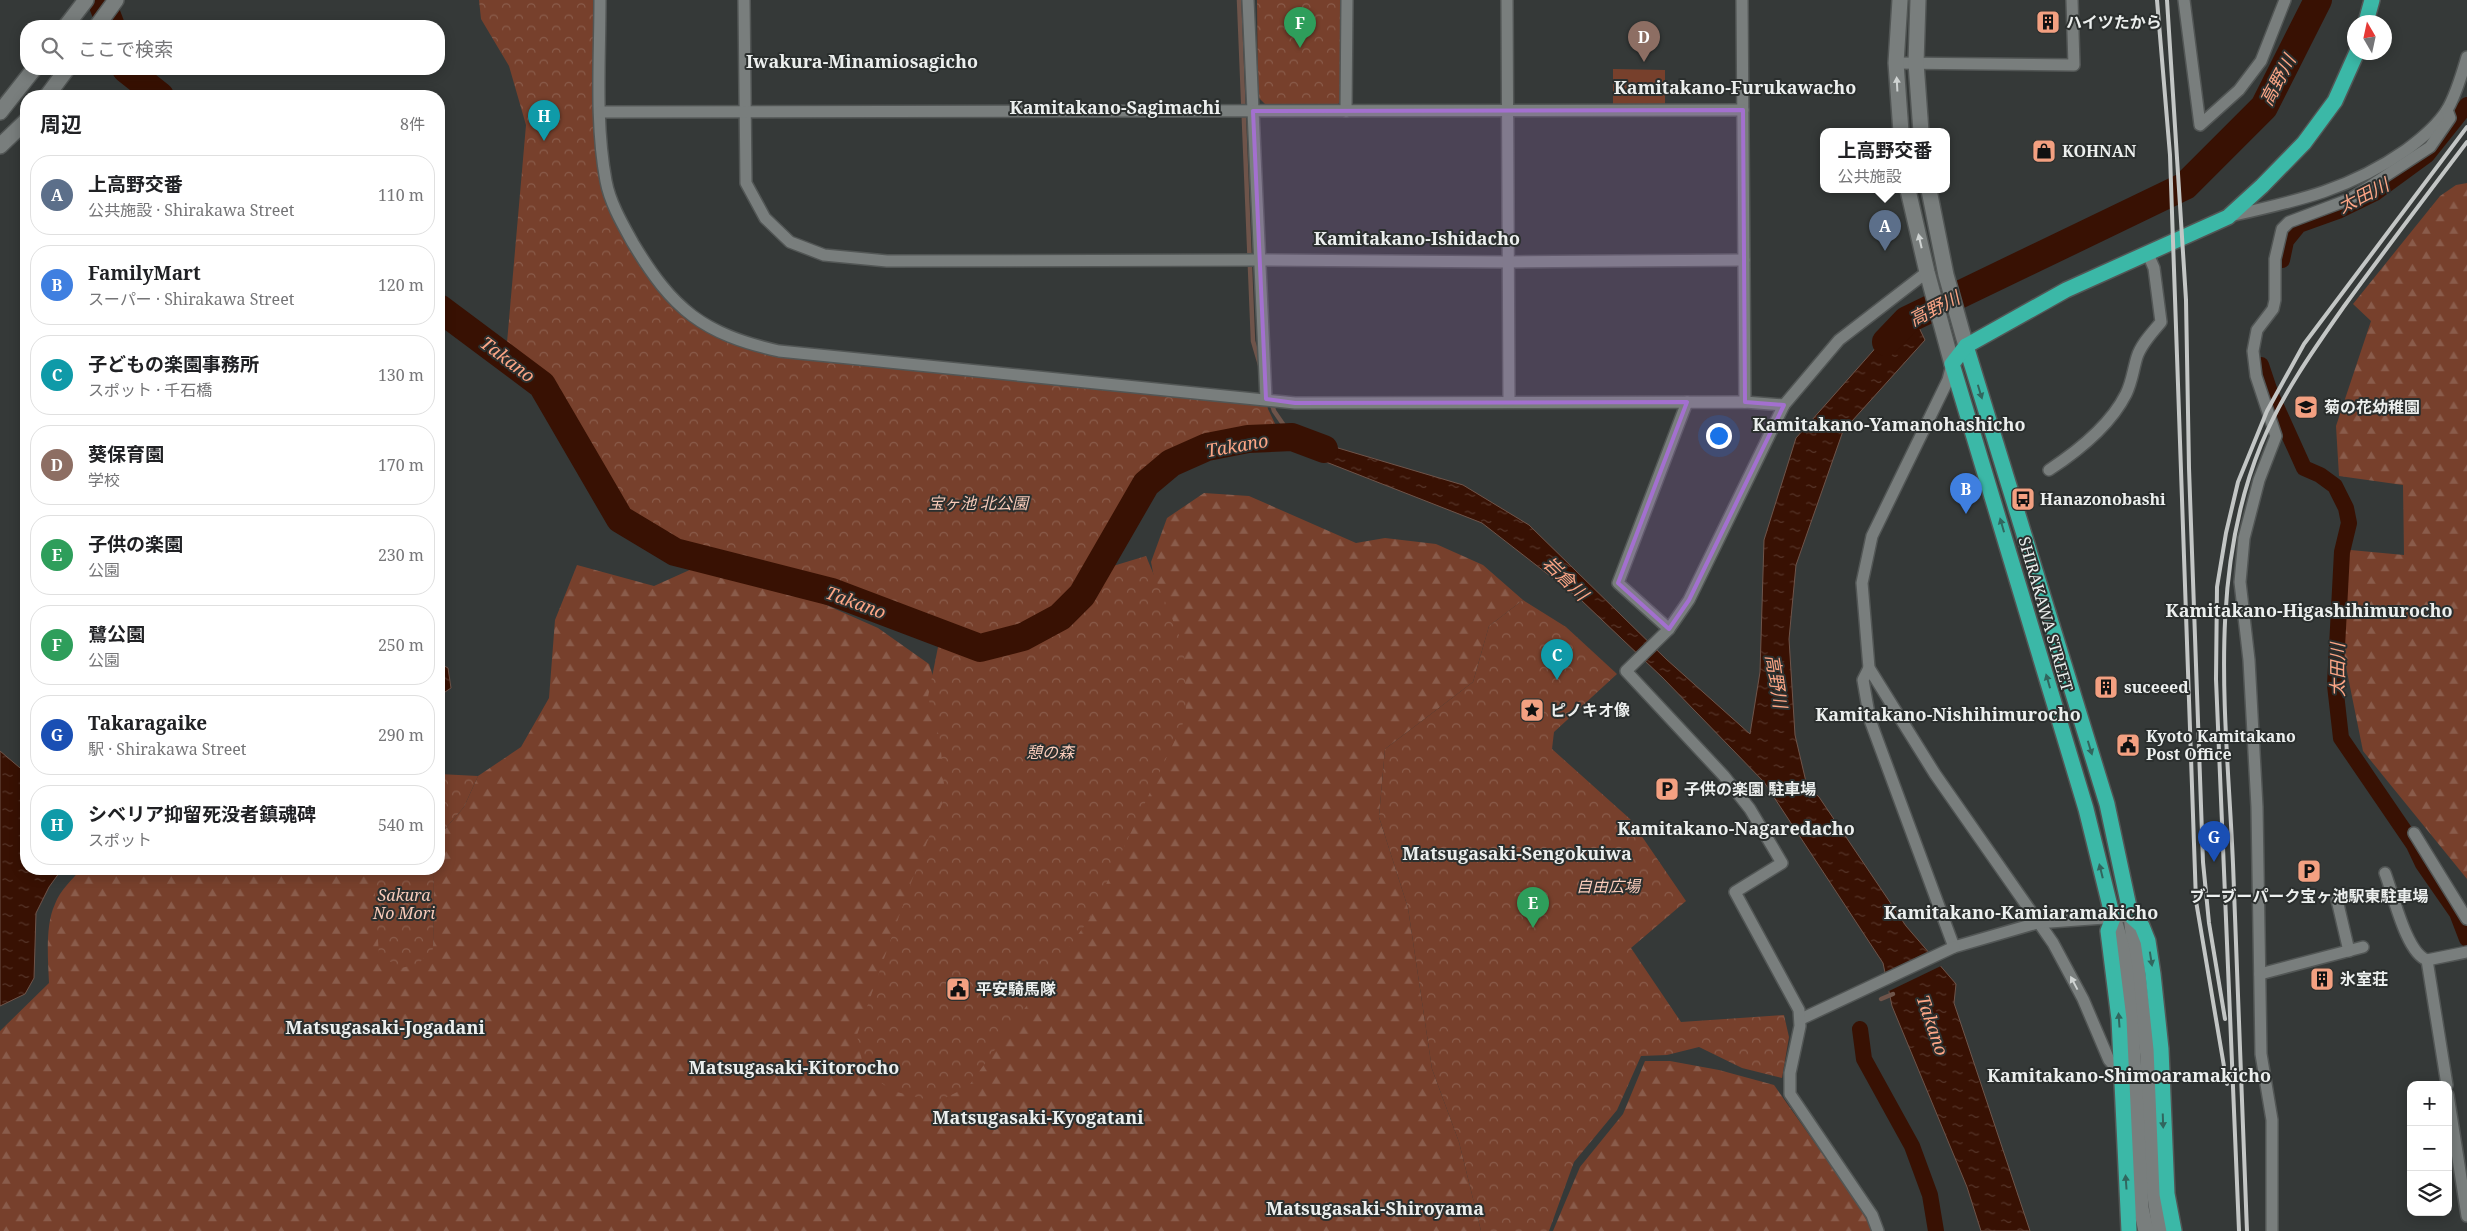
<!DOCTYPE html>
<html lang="ja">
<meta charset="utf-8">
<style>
body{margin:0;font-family:"Noto Serif","Noto Sans JP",serif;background:#f6f6f6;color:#202124}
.controls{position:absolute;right:15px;bottom:15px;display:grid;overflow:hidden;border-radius:10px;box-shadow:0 2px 12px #0003}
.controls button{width:45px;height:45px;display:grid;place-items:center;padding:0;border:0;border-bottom:1px solid #e0e0e0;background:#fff;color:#202124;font:25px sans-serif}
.compass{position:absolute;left:2347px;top:15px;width:45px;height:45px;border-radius:50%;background:#fff;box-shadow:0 2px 12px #0003;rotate:351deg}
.you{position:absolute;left:1718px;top:435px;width:18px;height:18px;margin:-12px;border:4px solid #fff;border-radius:50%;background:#1a73e8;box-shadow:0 0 0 8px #1a73e833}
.badge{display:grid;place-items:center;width:32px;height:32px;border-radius:50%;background:#0f766e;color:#fff;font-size:16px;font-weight:700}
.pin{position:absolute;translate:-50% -41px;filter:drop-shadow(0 1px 2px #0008)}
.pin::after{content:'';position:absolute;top:26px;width:18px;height:15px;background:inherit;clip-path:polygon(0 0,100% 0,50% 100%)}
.popup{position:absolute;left:1820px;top:128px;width:130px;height:65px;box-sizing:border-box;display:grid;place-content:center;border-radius:10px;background:#fff;filter:drop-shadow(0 1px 4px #0005);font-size:16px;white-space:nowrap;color:#757577}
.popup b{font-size:19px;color:#202124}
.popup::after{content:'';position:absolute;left:50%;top:100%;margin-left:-10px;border:10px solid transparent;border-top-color:#fff}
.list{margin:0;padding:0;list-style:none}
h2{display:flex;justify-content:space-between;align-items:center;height:65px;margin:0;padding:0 20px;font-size:21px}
h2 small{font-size:16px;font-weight:400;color:#757577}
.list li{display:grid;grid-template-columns:32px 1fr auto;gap:15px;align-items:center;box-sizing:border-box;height:80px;margin:0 10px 10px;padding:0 10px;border:1px solid #e0e0e0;border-radius:20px}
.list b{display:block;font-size:19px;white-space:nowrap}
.list p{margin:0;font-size:16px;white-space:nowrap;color:#757577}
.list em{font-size:16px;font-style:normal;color:#757577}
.icon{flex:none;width:28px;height:28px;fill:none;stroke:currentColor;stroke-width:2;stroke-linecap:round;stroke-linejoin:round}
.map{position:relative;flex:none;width:2467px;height:1231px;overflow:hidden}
.search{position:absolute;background:#fff;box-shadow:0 2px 12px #0003;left:20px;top:20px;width:425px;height:55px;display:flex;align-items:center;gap:12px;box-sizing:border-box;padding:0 18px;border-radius:20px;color:#757577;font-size:19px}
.panel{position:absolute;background:#fff;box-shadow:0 2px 12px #0003;left:20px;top:90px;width:425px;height:785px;border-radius:20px}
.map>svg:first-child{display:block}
.forest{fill:url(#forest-firs)}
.park{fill:url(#park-crowns)}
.pitch{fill:#77402c}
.water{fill:url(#water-ripples);stroke:#6e544a}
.pier{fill:#353938}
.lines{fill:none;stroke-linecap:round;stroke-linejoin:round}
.stream{stroke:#6e544a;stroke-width:4.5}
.canal{stroke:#381103;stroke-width:16}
.river{stroke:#381103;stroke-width:28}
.street-casing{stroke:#525655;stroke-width:14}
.secondary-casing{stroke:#525655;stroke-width:18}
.highway-casing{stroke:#525655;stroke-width:18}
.street{stroke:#797e7d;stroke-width:11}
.secondary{stroke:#797e7d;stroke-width:15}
.highway{stroke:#3bb8a7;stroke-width:15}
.rail{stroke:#c3c6c5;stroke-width:4}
.oneway{fill:#cfd3d2}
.oneway2{fill:#31665e}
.marked{fill:#a370cf;fill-opacity:0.2;stroke:#a370cf;stroke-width:4;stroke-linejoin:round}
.labels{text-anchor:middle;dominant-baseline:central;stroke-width:4;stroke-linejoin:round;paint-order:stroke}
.poi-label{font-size:16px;font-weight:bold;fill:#ecefee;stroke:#2b2f2e;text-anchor:start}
.park-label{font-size:16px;font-style:italic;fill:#f8cbba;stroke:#2b2f2e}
.street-label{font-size:16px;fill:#ecefee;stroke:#2b2f2e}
.neighbourhood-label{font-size:18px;font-weight:bold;fill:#ecefee;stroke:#2b2f2e}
.water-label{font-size:18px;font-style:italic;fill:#fda686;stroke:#2b2f2e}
</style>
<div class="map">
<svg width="2467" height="1231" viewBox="0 0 2467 1231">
<defs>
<pattern id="forest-firs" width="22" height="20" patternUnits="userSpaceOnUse" patternTransform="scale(1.25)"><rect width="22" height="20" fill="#77402c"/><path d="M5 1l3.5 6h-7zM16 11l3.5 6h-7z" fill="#8a5c4b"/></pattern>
<pattern id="park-crowns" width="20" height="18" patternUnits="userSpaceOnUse" patternTransform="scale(1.25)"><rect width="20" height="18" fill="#77402c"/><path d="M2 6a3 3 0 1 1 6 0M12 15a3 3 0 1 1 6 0" fill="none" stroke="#8a5c4b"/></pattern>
<pattern id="water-ripples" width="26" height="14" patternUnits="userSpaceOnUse" patternTransform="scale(1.25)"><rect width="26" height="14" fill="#381103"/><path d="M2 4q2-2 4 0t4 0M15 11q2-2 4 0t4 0" fill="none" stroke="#553428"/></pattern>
</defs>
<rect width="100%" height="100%" fill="#353938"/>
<g class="forest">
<polygon points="2467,183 2467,879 2363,751 2343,652 2340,549 2404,555 2403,485 2339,476 2336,426 2371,321 2353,304 2440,196 2456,185"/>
<path d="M 1204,493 L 1249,496 L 1356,543 L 1385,538 L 1436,544 L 1483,565 L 1523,600 L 1489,626 L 1473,682 L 1385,749 L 1379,817 L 1408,908 L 1432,1069 L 1459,1142 L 1481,1231 L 0,1231 L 0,1031 L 49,983 C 48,959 45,925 55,904 C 60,890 72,880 81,869 L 384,869 L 384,874 L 433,949 L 434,869 L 439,869 L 439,836 L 464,807 L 478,776 L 521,747 L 549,698 L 555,620 L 577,565 L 654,586 L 694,568 L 770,580 L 878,628 L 929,664 L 948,720 L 1171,666 L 1151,562 L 1167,518 Z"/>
<polygon points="1645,1061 1670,1061 1719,1070 1774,1085 1870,1221 1873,1231 1553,1231 1580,1167 1623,1114"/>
</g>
<g class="park">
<polygon points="479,0 600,0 600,112 612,199 671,298 749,344 1266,399 1268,409 1280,434 1248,430 1174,447 1154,460 1131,492 1114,536 1085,586 1074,600 1056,609 1044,620 1016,634 982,645 795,572 779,575 684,549 635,523 614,497 545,386 506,354 526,125 509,66 481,19"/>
<polygon points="1257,0 1342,0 1342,101 1334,107 1266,105 1258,97"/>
<polygon points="1146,556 1184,647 1186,717 1090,918 968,1087 936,1102 893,1091 864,1071 857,1035 909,888 945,796 940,740 928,697 939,642 987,655 1000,655 1027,645 1054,632 1075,614 1113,566"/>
<polygon points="1523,600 1566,627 1617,674 1554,732 1552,749 1630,819 1686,901 1631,948 1681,1022 1784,1015 1789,1037 1782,1078 1742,1068 1699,1047 1667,1055 1641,1056 1617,1110 1574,1162 1549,1231 1481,1231 1459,1142 1432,1069 1408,908 1379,817 1385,749 1473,682 1489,626"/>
<polygon points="439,774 478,776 464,807 439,836"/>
<polygon points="384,869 434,869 433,949 418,964 401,968 379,955 374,881 384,874"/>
</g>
<polygon class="pitch" points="1613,69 1665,70 1665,104 1613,105"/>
<g class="water">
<polygon points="1910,309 1925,340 1843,431 1796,565 1789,639 1795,735 1807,786 1819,797 1906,926 1956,984 1954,1003 2030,1231 1981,1231 1967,1187 1892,1006 1883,963 1764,782 1663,678 1581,600 1482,523 1303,453 1284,432 1463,485 1529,525 1666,659 1750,734 1760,672 1764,540 1796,438"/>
<polygon points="439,663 448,668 451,688 442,694 439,691"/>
<polygon points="0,751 26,773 26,869 62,869 49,887 36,913 34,978 25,994 0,1006"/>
</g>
<polygon class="pier" points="1931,950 1943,965 1887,992 1883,974"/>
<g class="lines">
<g class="stream">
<polyline points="1239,0 1253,341 1260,365"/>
<polyline points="1271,401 1274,411 1292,437"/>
<polyline points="1881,999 1893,994"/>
</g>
<g class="canal">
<polyline points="2282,260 2286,241 2299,225 2338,211 2375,193 2427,155 2467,105"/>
<polyline points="2261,365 2271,395 2304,468 2320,475 2335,486 2346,508 2349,523 2342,552 2335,685 2341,738 2414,845 2423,864 2457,913 2467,939"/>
<polyline points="1860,1029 1864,1059 1912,1146 1930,1195 1936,1231"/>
</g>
<g class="river">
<polyline points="101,0 111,26"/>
<polyline points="126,69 160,96"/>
<polyline points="439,308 542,385 620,519 675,552 832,592 980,648 1023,637 1060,617 1082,595 1146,484 1171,463 1207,447 1248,439 1292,437 1324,449"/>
<polyline points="1886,342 1907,320 2185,186 2264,107 2318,0"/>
</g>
<g class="street-casing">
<g id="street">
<path d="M 600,0 C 600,60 595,122 606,181 C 610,203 623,225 633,243 C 673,310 703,334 779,351 L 1295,403 L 1745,402 L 1784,405"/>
<polyline points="744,0 746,183 765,218 790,242 824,255 887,261 1260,260 1508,262 1744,260"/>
<polyline points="1248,0 1266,399"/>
<polyline points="1507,0 1509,402"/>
<polyline points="1742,0 1745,402"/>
<polyline points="2184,0 2200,125 2239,90 2261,61 2285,0"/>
<polyline points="1896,63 2074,65 2072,0"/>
<polyline points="1346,111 1347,0"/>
<polyline points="600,112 1743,110"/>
<path d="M 2230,216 C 2297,201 2349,190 2406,150 C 2421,139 2437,126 2447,110 C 2456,95 2462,74 2467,57"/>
<polyline points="1952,364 1948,380 1872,536 1862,583 1869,668 1935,774 2053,943 2083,999 2109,1060 2120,1072"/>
<path d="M 2049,470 C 2078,451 2110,426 2126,394 C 2132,382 2133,370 2137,357 C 2141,344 2152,333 2161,322 L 2154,268 L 2148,254"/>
<polyline points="1669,629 1618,583 1687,402"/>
<polyline points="1869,668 1863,680 1870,720 1954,947 2037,923 2131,916"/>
<polyline points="2414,833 2467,919"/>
<path d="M 2385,873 C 2393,893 2406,953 2427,960"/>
<polyline points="2337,900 2349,951"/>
<polyline points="2260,974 2363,947"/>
<polyline points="1801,1019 1954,947"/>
<polyline points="2447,1085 2427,960 2467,952"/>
<polyline points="2448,1095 2467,1216"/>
<polyline points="1878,1231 1872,1215 1790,1094 1790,1073 1800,1026 1799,1010 1735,892 1782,863 1750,809 1724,776 1626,671 1669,629 1689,600 1784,405 1839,340 1927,272"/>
<polyline points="2272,1231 2272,1120 2261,1054 2257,807 2249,660 2240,582 2244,538 2259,480 2276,436 2256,376 2253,351 2257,330 2273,309 2275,300 2275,259 2282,229 2289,222 2350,199 2430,147 2450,118 2447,110"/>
</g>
</g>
<g class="secondary-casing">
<g id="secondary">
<polyline points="1900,0 1896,63 1901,132"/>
<polyline points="1918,0 1916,63 1921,132"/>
<polyline points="66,26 86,0"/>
<polyline points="97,26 116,0"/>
<polyline points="47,96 67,69"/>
<polyline points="0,112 34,69"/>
<polyline points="0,146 26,121"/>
<polyline points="1908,190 1927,272 1952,364"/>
<polyline points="1929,190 1946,275 1966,346"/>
<polyline points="2131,916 2148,1056 2152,1175 2160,1231"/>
<path d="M 2113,918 C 2125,949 2127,986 2130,1020 C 2136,1082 2137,1145 2141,1208 L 2146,1231"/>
</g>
</g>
<g class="highway-casing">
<g id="highway">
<polyline points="2366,22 2372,0"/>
<polyline points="1966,346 2107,804 2131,916 2142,926 2148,941 2153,974 2161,1049 2167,1194 2174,1231"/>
<polyline points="2129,1231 2119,1019 2108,931 2113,918 2086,809 1952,364 1966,346 2066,290 2228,217 2262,186 2304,143 2335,101 2357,52"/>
</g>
</g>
<use href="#street" class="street"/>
<use href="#secondary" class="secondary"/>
<use href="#highway" class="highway"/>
<g class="rail">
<polyline points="2157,0 2170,155 2196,901 2227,1084"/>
<polyline points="2167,0 2186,300 2189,468 2203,862 2209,923 2225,1019"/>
<polyline points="2239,1231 2216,679 2217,587 2226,533 2238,482 2267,411 2304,344 2467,127"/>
<path d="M 2247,1231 C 2242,1109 2238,987 2233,864 C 2227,723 2206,579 2261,445 C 2282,394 2314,349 2345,305 C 2385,250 2426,196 2467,142"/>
</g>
</g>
<defs><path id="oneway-solid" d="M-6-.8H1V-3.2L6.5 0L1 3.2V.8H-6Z" transform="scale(1.25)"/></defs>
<g class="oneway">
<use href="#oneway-solid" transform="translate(1897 84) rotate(-93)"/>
<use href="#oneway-solid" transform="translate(1920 241) rotate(-103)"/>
<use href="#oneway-solid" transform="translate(2074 983) rotate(-118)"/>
</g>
<g class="oneway2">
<use href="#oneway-solid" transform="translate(1980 392) rotate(73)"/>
<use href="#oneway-solid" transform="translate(2002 525) rotate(-106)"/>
<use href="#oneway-solid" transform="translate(2048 681) rotate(-106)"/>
<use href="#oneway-solid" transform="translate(2090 748) rotate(73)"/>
<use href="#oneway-solid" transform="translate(2101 871) rotate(-104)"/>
<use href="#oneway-solid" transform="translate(2151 959) rotate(81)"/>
<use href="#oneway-solid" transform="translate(2119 1020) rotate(-94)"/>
<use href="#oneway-solid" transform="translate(2163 1121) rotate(88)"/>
<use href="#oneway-solid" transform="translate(2126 1182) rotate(-94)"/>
</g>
<path class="marked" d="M 1743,110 L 1745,402 L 1784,405 L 1689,600 L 1669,629 L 1618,583 L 1687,402 L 1295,403 L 1266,399 L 1253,111 Z"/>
<defs>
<g id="building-square" transform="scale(1.25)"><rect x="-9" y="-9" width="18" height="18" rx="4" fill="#f3a081" stroke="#2b2f2e"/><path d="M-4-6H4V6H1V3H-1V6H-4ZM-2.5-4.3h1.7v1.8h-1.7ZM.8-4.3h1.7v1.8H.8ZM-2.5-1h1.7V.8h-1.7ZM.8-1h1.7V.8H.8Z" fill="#111"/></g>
<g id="shop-square" transform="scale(1.25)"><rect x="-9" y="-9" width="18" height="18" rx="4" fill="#f3a081" stroke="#2b2f2e"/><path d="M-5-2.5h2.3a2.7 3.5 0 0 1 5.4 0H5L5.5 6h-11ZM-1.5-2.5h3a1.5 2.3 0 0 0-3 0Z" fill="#111"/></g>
<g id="school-square" transform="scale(1.25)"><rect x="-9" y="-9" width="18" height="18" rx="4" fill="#f3a081" stroke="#2b2f2e"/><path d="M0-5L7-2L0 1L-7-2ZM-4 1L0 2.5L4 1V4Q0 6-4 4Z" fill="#111"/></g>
<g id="bus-square" transform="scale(1.25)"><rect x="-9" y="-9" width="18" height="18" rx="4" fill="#f3a081" stroke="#2b2f2e"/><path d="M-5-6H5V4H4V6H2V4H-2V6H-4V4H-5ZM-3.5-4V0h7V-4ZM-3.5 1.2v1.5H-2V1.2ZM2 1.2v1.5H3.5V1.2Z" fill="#111"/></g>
<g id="sight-square" transform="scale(1.25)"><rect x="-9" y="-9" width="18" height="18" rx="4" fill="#f3a081" stroke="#2b2f2e"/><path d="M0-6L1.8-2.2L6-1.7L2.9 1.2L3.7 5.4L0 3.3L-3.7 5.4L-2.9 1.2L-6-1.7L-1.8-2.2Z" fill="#111"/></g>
<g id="civic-square" transform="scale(1.25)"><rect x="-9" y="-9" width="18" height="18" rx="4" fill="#f3a081" stroke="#2b2f2e"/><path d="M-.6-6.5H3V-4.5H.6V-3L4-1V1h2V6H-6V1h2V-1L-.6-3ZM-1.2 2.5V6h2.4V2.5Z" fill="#111"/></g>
<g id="parking-square" transform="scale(1.25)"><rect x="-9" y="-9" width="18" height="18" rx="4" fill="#f3a081" stroke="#2b2f2e"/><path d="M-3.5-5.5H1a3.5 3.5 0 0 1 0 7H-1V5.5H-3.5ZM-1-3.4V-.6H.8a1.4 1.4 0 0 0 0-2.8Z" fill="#111"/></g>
</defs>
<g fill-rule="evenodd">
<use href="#building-square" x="2048" y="22"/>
<use href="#shop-square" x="2044" y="151"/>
<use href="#school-square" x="2306" y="407"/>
<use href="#bus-square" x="2023" y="499"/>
<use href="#building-square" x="2106" y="687"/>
<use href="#sight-square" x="1532" y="710"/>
<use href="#civic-square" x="2128" y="745"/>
<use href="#parking-square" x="1667" y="789"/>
<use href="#parking-square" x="2309" y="871"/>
<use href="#building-square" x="2322" y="979"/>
<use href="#civic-square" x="958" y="989"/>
</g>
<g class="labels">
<g class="poi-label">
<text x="2066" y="22">ハイツたから</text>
<text x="2062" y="151">KOHNAN</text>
<text x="2324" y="407">菊の花幼稚園</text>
<text x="2040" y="499">Hanazonobashi</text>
<text x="2124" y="687">suceeed</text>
<text x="1550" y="710">ピノキオ像</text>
<text x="2146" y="736">Kyoto Kamitakano<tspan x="2146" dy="18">Post Office</tspan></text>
<text x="1684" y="789">子供の楽園 駐車場</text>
<text x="2309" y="896" text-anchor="middle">ブーブーパーク宝ヶ池駅東駐車場</text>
<text x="2340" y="979">氷室荘</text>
<text x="976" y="989">平安騎馬隊</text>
</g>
<g class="park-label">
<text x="978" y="503">宝ヶ池 北公園</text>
<text x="1050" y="752">憩の森</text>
<text x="1608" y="886">自由広場</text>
<text x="404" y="895">Sakura<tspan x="404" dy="18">No Mori</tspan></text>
</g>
<g class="street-label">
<text transform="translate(2046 614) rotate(74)">SHIRAKAWA STREET</text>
</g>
<g class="neighbourhood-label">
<text x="862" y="61">Iwakura-Minamiosagicho</text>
<text x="1735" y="87">Kamitakano-Furukawacho</text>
<text x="1115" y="107">Kamitakano-Sagimachi</text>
<text x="1417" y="238">Kamitakano-Ishidacho</text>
<text x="1889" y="424">Kamitakano-Yamanohashicho</text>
<text x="2309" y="610">Kamitakano-Higashihimurocho</text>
<text x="1948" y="714">Kamitakano-Nishihimurocho</text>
<text x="1736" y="828">Kamitakano-Nagaredacho</text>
<text x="1517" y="853">Matsugasaki-Sengokuiwa</text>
<text x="2021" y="912">Kamitakano-Kamiaramakicho</text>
<text x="385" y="1027">Matsugasaki-Jogadani</text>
<text x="794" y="1067">Matsugasaki-Kitorocho</text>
<text x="2129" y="1075">Kamitakano-Shimoaramakicho</text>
<text x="1038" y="1117">Matsugasaki-Kyogatani</text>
<text x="1375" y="1208">Matsugasaki-Shiroyama</text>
</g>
<g class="water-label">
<text transform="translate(2277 80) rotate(-62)">高野川</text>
<text transform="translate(2363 195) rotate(-27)">太田川</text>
<text transform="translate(1934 308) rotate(-27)">高野川</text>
<text transform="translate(508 359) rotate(37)">Takano</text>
<text transform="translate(1237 445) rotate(-10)">Takano</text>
<text transform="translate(1566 578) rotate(44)">岩倉川</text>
<text transform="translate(856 602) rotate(20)">Takano</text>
<text transform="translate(2337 670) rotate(-90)">太田川</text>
<text transform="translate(1777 681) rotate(81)">高野川</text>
<text transform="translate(1933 1025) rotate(71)">Takano</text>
</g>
</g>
</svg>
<div class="controls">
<button>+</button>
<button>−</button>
<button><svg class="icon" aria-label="layers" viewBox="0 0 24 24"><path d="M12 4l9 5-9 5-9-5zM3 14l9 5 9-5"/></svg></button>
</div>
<svg class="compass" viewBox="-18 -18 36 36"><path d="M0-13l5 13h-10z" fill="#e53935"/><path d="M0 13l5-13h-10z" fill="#757577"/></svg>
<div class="you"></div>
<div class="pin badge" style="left:1885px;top:251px;background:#5c6f8a">A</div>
<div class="popup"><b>上高野交番</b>公共施設</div>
<div class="pin badge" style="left:1966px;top:514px;background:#3f7fe0">B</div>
<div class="pin badge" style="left:1557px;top:680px;background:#0f9aa8">C</div>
<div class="pin badge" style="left:1644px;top:62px;background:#8d6e63">D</div>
<div class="pin badge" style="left:1533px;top:928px;background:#2e9e5b">E</div>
<div class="pin badge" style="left:1300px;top:48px;background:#2e9e5b">F</div>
<div class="pin badge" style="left:2214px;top:862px;background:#1a4fb4">G</div>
<div class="pin badge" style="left:544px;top:141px;background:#0f9aa8">H</div>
<div class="search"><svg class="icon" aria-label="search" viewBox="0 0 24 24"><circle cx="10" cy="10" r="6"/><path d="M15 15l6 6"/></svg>ここで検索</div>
<section class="panel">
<h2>周辺<small>8件</small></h2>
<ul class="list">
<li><span class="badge" style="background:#5c6f8a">A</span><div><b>上高野交番</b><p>公共施設 · Shirakawa Street</p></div><em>110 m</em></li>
<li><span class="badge" style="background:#3f7fe0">B</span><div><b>FamilyMart</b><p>スーパー · Shirakawa Street</p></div><em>120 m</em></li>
<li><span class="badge" style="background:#0f9aa8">C</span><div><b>子どもの楽園事務所</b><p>スポット · 千石橋</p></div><em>130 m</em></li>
<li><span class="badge" style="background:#8d6e63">D</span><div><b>葵保育園</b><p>学校</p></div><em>170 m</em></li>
<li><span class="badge" style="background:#2e9e5b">E</span><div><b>子供の楽園</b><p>公園</p></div><em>230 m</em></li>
<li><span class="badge" style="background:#2e9e5b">F</span><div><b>鷺公園</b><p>公園</p></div><em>250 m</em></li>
<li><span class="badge" style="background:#1a4fb4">G</span><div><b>Takaragaike</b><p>駅 · Shirakawa Street</p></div><em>290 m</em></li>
<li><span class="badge" style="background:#0f9aa8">H</span><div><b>シベリア抑留死没者鎮魂碑</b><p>スポット</p></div><em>540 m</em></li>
</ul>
</section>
</div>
